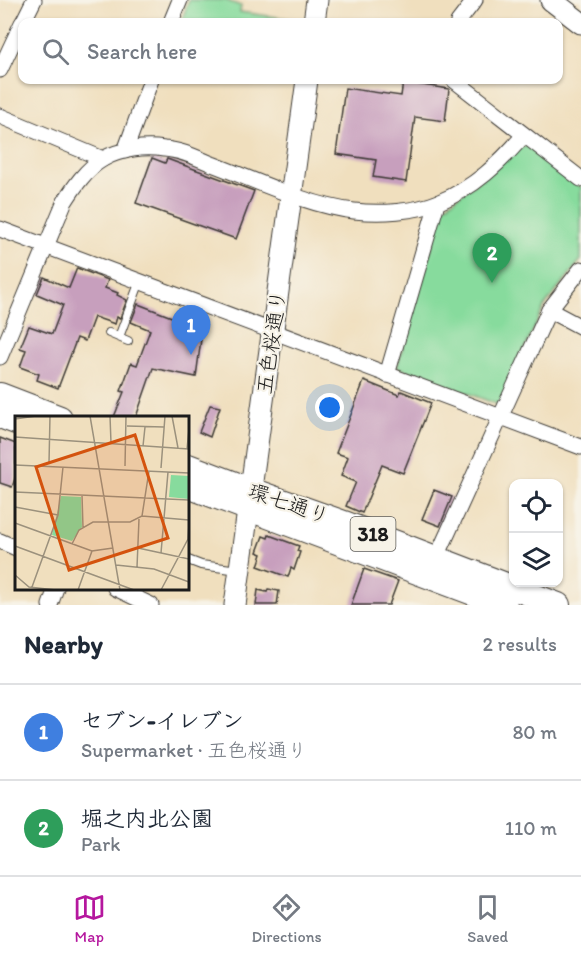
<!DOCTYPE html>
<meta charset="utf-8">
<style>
body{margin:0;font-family:Itim,"Klee One",sans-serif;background:#f6f6f7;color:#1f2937}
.controls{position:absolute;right:18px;bottom:18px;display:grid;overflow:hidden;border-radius:12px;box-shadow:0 2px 4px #0004}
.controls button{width:54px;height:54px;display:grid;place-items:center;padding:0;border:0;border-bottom:2px solid #e0e1e3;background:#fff;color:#1f2937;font:30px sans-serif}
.you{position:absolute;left:330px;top:408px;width:21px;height:21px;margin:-15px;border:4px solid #fff;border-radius:50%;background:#1a73e8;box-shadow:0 0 0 9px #1a73e833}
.badge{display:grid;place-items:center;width:39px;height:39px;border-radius:50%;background:#b5179e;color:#fff;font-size:20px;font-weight:700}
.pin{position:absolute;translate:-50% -50px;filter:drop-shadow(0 2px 3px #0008)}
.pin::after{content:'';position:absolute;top:32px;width:21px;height:18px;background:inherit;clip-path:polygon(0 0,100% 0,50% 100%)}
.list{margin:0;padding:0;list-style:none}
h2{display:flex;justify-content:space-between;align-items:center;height:78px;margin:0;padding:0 24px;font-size:26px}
h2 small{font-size:20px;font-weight:400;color:#747a83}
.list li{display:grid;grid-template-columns:39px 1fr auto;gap:18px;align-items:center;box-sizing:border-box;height:96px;padding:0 24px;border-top:2px solid #e0e1e3}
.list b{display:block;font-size:22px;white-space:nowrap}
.list p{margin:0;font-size:20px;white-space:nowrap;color:#747a83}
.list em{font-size:20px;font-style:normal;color:#747a83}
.icon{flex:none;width:33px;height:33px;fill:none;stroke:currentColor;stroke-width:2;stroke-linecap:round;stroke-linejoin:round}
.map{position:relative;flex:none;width:581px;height:605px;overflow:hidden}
.search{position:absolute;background:#fff;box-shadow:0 2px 4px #0004;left:18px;right:18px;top:18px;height:66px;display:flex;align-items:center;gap:15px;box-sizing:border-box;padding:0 21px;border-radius:12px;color:#747a83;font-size:22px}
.sheet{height:270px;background:#fff}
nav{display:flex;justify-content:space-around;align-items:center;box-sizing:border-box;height:84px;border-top:2px solid #e0e1e3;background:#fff;font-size:16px;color:#747a83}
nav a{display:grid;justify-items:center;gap:3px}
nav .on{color:#b5179e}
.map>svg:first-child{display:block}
.green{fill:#87db9d;stroke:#527c5c;stroke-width:1.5}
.building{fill:#c79fbd}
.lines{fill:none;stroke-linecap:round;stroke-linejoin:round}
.lane-casing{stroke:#3c3934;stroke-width:10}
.street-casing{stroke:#3c3934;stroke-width:17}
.secondary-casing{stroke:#3c3934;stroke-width:23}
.primary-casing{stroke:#3c3934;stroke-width:26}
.lane{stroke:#fff;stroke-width:8}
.street{stroke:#fff;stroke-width:15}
.secondary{stroke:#fff;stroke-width:21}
.primary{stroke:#fff;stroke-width:24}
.labels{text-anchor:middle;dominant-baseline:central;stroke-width:4.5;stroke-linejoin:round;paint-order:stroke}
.shield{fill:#f7f3e8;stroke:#5e5c59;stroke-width:1.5}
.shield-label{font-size:20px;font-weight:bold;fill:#1c1c1c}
.street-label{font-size:21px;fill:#1c1c1c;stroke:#f7f3e8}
.inset-road{fill:none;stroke:#9b917d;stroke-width:1.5}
.view{fill:#d4530e;fill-opacity:0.15;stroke:#d4530e;stroke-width:3}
.inset-edge{fill:none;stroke:#1c1c1c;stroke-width:3}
</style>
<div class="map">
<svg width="581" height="605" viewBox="0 0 581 605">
<rect width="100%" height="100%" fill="#f7f3e8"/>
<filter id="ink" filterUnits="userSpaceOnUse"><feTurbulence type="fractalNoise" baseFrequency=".0167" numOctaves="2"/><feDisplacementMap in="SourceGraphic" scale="12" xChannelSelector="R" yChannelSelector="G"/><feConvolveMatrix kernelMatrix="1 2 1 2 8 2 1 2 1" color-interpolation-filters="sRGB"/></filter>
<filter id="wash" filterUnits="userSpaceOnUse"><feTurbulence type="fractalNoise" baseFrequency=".008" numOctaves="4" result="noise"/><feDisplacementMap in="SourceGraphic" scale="24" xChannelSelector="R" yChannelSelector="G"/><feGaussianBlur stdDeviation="1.35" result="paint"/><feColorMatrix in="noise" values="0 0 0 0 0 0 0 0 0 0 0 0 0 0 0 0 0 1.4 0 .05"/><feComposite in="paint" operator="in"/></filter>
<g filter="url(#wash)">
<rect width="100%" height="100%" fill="#f0dfbe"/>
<g class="green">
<polygon points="189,0 225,0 241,6 240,12 297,20 297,22 181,22"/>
<polygon points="528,145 581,187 581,260 544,307 499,405 397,367 442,209 519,148"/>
</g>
<g id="blocks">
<g class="building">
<polygon points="403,82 449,89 445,121 415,117 406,182 373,177 376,160 336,154 345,88 401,96"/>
<polygon points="152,158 165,163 167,159 254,191 236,239 136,203"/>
<polygon points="77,268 108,280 105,288 118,293 117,295 127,300 120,318 117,317 115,324 94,317 85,341 77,338 58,388 37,380 39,374 20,367 26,350 20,348 29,326 52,334 63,305 37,294 44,277 69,288"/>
<polygon points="138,304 182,321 177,335 201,339 196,377 153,368 136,417 114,417 124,392 121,391 131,363 137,365 150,330 131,322"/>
<polygon points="364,381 399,395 401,391 431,403 403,473 382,465 362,513 346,506 356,482 341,476 348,457 336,453"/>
<polygon points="210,405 220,407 210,437 199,432"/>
<polygon points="0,438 16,444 16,476 12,487 0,483"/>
<polygon points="434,490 452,497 440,526 422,519"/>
<polygon points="269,535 299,546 297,551 300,552 294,570 291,568 288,577 258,566 262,554 257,552 263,536 268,538"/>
<polygon points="364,569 398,581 389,605 351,605"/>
<polygon points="268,589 279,591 277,605 256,605 258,590 267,592"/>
</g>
</g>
</g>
<g filter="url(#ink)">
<use href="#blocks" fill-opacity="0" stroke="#3c3934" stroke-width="1.5"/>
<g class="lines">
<g class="lane-casing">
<g id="lane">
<polyline points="109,333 128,341"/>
<polyline points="119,337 140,281"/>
<polyline points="188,560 201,565 239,570"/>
</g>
</g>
<g class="street-casing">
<g id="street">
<polyline points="23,22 34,0"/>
<polyline points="171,22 180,0"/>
<polyline points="458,22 475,0"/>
<polyline points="0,70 22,23"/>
<polyline points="454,80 581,179"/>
<polyline points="0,116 103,159"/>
<polyline points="125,151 151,80"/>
<polyline points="0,229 581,447"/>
<polyline points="549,310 581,327"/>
<path d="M 0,357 L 64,203 C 74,187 86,169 103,159 C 120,149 145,146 164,149 C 181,150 197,158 212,164 C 255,180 309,206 354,211 C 380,214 415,212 439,202 C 474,188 500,163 524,135"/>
<polyline points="387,375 437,203"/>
<polyline points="0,541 16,548"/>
<polyline points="436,559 549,310 581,269"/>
<polyline points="115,588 151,605"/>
<polyline points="50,605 56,588"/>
</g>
</g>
<g class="secondary-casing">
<g id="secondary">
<polyline points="551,0 581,23"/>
<polyline points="314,22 317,0"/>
<polyline points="235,605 307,80"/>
</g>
</g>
<g class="primary-casing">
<g id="primary">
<polyline points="0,395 60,418"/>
<polyline points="0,416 16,422"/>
<polyline points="188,466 251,490 344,523 558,605"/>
<polyline points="188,486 505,605"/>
</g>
</g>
<use href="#lane" class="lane"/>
<use href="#street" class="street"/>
<use href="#secondary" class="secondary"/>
<use href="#primary" class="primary"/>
</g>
</g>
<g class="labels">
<rect class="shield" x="350.5" y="517" width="45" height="34" rx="4.5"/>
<g class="shield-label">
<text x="373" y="534">318</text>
</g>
<g class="street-label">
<text transform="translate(271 342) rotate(-82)">五色桜通り</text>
<text transform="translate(289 503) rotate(19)">環七通り</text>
</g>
</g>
<g transform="translate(15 416)">
<rect width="174" height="174" fill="#f0dfbe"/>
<path d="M 156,59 L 174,60 L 174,83 L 154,81 ZM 46,80 L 66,81 L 67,111 L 57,125 L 37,119 Z" fill="#87db9d"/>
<path class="inset-road" d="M 75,0 L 105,174M 95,0 L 96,27M 157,0 L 163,32M 0,3 L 21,0M 112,10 L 149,11M 0,21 L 174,33M 128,30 L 130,11M 172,33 L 174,13M 34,47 L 35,0M 0,49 L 174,57M 110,50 L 111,0M 146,52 L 150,0M 0,76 L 174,84M 67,79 L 68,111M 0,91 L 43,99M 127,100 L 174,104M 0,107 L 77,135M 57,128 L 64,114 L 78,106 L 115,106 L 127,100 L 134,55M 0,130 L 119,174M 123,132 L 174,143M 146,137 L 153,56M 101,149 L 139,153 L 174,166M 122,151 L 124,103M 0,159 L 14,171 L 41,174M 17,171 L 43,99 L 48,51M 63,174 L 77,135 L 98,132M 146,174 L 173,123 L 174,108"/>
<path class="view" d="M 120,19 L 153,122 L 54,154 L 21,51 Z"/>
<rect width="174" height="174" class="inset-edge"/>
</g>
</svg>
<div class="controls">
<button><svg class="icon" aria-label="locate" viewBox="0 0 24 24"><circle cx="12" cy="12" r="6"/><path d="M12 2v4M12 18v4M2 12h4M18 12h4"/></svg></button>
<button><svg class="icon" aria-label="layers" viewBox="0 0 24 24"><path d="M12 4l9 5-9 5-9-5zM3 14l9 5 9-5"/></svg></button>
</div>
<div class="you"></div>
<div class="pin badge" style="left:191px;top:355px;background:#3f7fe0">1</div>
<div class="pin badge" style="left:492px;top:283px;background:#2e9e5b">2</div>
<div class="search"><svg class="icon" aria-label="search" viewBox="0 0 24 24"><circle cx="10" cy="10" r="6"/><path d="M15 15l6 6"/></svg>Search here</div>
</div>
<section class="sheet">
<h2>Nearby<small>2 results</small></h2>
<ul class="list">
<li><span class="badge" style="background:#3f7fe0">1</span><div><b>セブン-イレブン</b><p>Supermarket · 五色桜通り</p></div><em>80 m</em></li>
<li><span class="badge" style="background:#2e9e5b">2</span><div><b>堀之内北公園</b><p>Park</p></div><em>110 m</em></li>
</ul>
</section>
<nav>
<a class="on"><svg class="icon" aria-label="map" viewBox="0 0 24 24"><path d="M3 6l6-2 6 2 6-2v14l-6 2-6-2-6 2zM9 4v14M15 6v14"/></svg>Map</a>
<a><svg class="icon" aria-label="directions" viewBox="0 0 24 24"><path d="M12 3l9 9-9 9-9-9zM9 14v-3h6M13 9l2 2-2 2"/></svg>Directions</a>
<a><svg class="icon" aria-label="saved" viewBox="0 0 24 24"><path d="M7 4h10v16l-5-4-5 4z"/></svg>Saved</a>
</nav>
